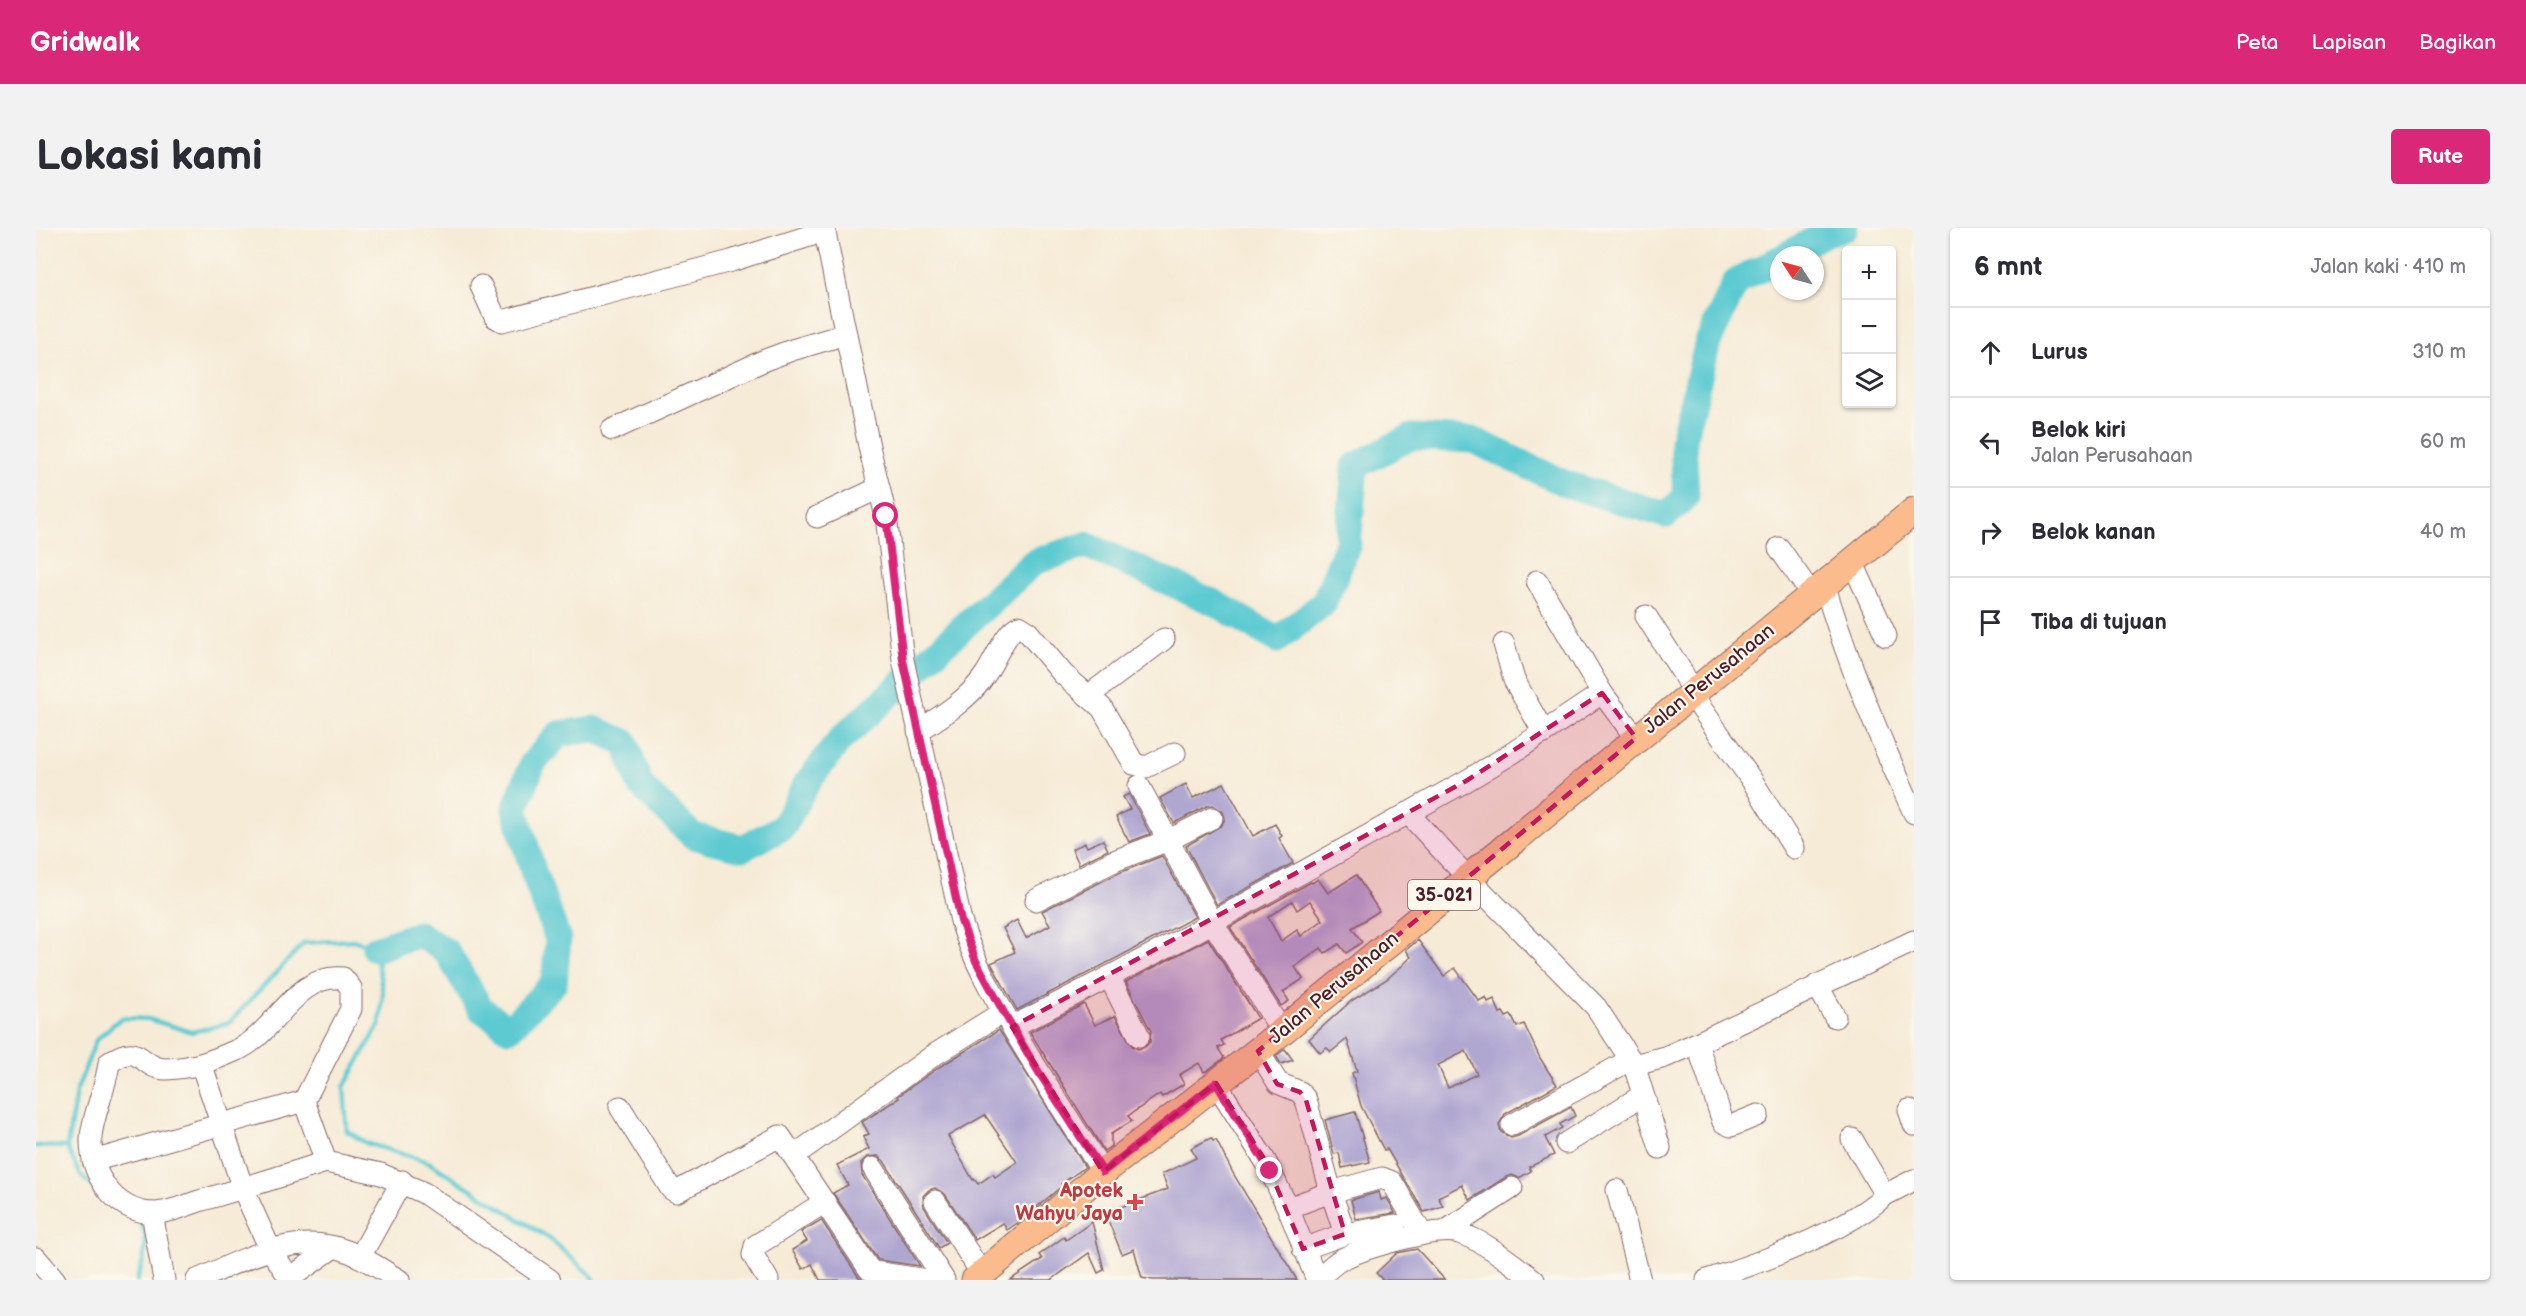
<!DOCTYPE html>
<html lang="id">
<meta charset="utf-8">
<style>
body{margin:0;font-family:"Balsamiq Sans",sans-serif;background:#f2f2f3;color:#2b2b33}
.controls{position:absolute;right:18px;top:18px;display:grid;overflow:hidden;border-radius:6px;box-shadow:0 2px 4px #0004}
.controls button{width:54px;height:54px;display:grid;place-items:center;padding:0;border:0;border-bottom:2px solid #e1e1e2;background:#fff;color:#2b2b33;font:30px sans-serif}
.compass{position:absolute;left:1734px;top:18px;width:54px;height:54px;border-radius:50%;background:#fff;box-shadow:0 2px 4px #0004;rotate:306deg}
.stop{position:absolute;width:18px;height:18px;margin:-14px;border:4px solid #db2777;border-radius:50%;background:#fff}
.stop.end{background:#db2777;border-color:#fff;box-shadow:0 2px 6px #0008}
.list{margin:0;padding:0;list-style:none}
h2{display:flex;justify-content:space-between;align-items:center;height:78px;margin:0;padding:0 24px;font-size:26px}
h2 small{font-size:20px;font-weight:400;color:#7c7c81}
.list li{display:grid;grid-template-columns:39px 1fr auto;gap:18px;align-items:center;box-sizing:border-box;height:90px;padding:0 24px;border-top:2px solid #e1e1e2}
.list b{display:block;font-size:22px;white-space:nowrap}
.list p{margin:0;font-size:20px;white-space:nowrap;color:#7c7c81}
.list em{font-size:20px;font-style:normal;color:#7c7c81}
.icon{flex:none;width:33px;height:33px;fill:none;stroke:currentColor;stroke-width:2;stroke-linecap:round;stroke-linejoin:round}
.map{position:relative;flex:none;width:1878px;height:1052px;overflow:hidden;border-radius:6px}
header{display:flex;align-items:center;gap:36px;box-sizing:border-box;height:84px;padding:0 30px;background:#db2777;color:#fff}
header strong{font-size:28px}
nav{display:flex;gap:33px;margin-inline-start:auto;font-size:21px}
.intro{display:flex;align-items:center;justify-content:space-between;box-sizing:border-box;height:144px;padding:0 36px}
h1{margin:0;font-size:42px}
.button{padding:15px 27px;border-radius:6px;background:#db2777;color:#fff;font-size:21px;font-weight:700}
main{display:flex;gap:36px;padding:0 36px}
aside{flex:1;background:#fff;border-radius:6px;box-shadow:0 2px 4px #0004}
.map>svg:first-child{display:block}
.lines{fill:none;stroke-linecap:round;stroke-linejoin:round}
.stream{stroke:#5dcad2;stroke-width:4.5}
.river{stroke:#5dcad2;stroke-width:27}
.building{fill:#b0a7d1;fill-rule:evenodd}
.minor-casing{stroke:#866667;stroke-width:23}
.major-casing{stroke:#866667;stroke-width:29}
.minor{stroke:#fff;stroke-width:21}
.major{stroke:#fbbb8c;stroke-width:27}
.route{stroke:#db2777;stroke-width:8}
.marked{fill:#c2185b;fill-opacity:0.2;stroke:#c2185b;stroke-width:4.5;stroke-dasharray:12 8;stroke-linejoin:round}
.health-dot{fill:#e0444e;stroke:#fbf7ec;stroke-width:2}
.labels{text-anchor:middle;dominant-baseline:central;stroke-width:4.5;stroke-linejoin:round;paint-order:stroke}
.shield{fill:#fbf7ec;stroke:#7f6065;stroke-width:1.5}
.shield-label{font-size:18px;font-weight:bold;fill:#4a1f2b}
.street-label{font-size:20px;fill:#4a1f2b;stroke:#fbf7ec}
.health-label{font-size:20px;font-weight:bold;fill:#be3a42;stroke:#fbf7ec;text-anchor:end}
</style>
<header>
<strong>Gridwalk</strong>
<nav><a>Peta</a><a>Lapisan</a><a>Bagikan</a></nav>
</header>
<div class="intro"><h1>Lokasi kami</h1><a class="button">Rute</a></div>
<main>
<div class="map">
<svg width="1878" height="1052" viewBox="0 0 1878 1052">
<rect width="100%" height="100%" fill="#fbf7ec"/>
<filter id="ink" filterUnits="userSpaceOnUse"><feTurbulence type="fractalNoise" baseFrequency=".0167" numOctaves="2"/><feDisplacementMap in="SourceGraphic" scale="12" xChannelSelector="R" yChannelSelector="G"/><feConvolveMatrix kernelMatrix="1 2 1 2 8 2 1 2 1" color-interpolation-filters="sRGB"/></filter>
<filter id="wash" filterUnits="userSpaceOnUse"><feTurbulence type="fractalNoise" baseFrequency=".008" numOctaves="4" result="noise"/><feDisplacementMap in="SourceGraphic" scale="24" xChannelSelector="R" yChannelSelector="G"/><feGaussianBlur stdDeviation="1.35" result="paint"/><feColorMatrix in="noise" values="0 0 0 0 0 0 0 0 0 0 0 0 0 0 0 0 0 1.4 0 .05"/><feComposite in="paint" operator="in"/></filter>
<g filter="url(#wash)">
<rect width="100%" height="100%" fill="#f6ebd7"/>
<g class="lines">
<g class="stream">
<polyline points="0,918 31,919"/>
<polyline points="69,971 44,946 31,919 40,864 60,812 85,790 112,791 156,804 193,795 268,715 318,712 339,721 347,765 344,796 308,859 311,903 330,915 392,934 513,1010 558,1050 558,1052"/>
<path d="M 101,1052 C 108,1031 116,1010 102,991"/>
</g>
<g class="river">
<polyline points="1750,27 1790,5 1809,0"/>
<polyline points="339,721 383,706 411,724 445,781 473,801 518,755 522,711 498,646 479,581 497,535 523,506 558,501 589,514 604,557 657,608 707,620 747,599 771,555 804,512 998,334 1050,317 1181,376 1241,412 1288,375 1312,316 1319,238 1375,209 1437,212 1530,256 1630,287 1650,269 1647,212 1672,114 1700,54 1743,31"/>
</g>
</g>
<g id="blocks">
<g class="building">
<polygon points="1188,555 1217,608 1239,596 1246,608 1243,610 1257,635 1181,677 1150,618 1186,597 1189,590 1187,584 1177,577 1171,578 1138,595 1124,570 1150,556 1157,570"/>
<polygon points="1093,566 1114,606 1093,614 1080,589 1094,581 1087,569"/>
<polygon points="1067,612 1072,622 1043,636 1036,621 1049,615 1051,619"/>
<polygon points="1126,628 1159,689 981,782 955,735 979,724 967,700 981,692 990,710 1014,697 1006,683 1083,645"/>
<path d="M 1320,647 L 1343,683 L 1316,700 L 1326,714 L 1310,725 L 1303,716 L 1289,725 L 1285,720 L 1259,739 L 1267,751 L 1247,764 L 1253,773 L 1245,778 L 1194,699 L 1275,654 L 1276,655 L 1282,651 L 1292,665 ZM 1256,673 L 1261,682 L 1274,673 L 1287,692 L 1265,708 L 1261,702 L 1245,713 L 1232,689 Z"/>
<polygon points="1172,711 1222,790 1185,812 1188,817 1182,820 1188,830 1172,842 1168,844 1163,835 1143,847 1148,856 1126,869 1124,866 1092,888 1096,893 1075,906 1075,918 1068,923 994,804 1048,776 1059,797 1079,788 1096,818 1102,821 1109,819 1114,814 1115,803 1090,754"/>
<path d="M 1382,712 L 1408,748 L 1419,740 L 1443,773 L 1450,769 L 1452,774 L 1458,771 L 1464,785 L 1467,784 L 1470,789 L 1475,787 L 1481,799 L 1488,796 L 1504,830 L 1521,857 L 1469,886 L 1463,896 L 1465,904 L 1475,910 L 1482,908 L 1535,879 L 1539,888 L 1524,896 L 1526,900 L 1509,909 L 1518,927 L 1493,939 L 1495,943 L 1483,950 L 1476,947 L 1470,949 L 1434,972 L 1426,957 L 1402,969 L 1407,978 L 1388,984 L 1351,921 L 1348,922 L 1325,878 L 1316,845 L 1321,843 L 1311,811 L 1295,824 L 1291,820 L 1284,825 L 1273,811 L 1315,773 L 1351,751 L 1367,737 L 1375,729 L 1370,722 ZM 1430,823 L 1441,846 L 1412,860 L 1402,837 Z"/>
<path d="M 963,802 L 1049,939 L 1025,956 L 1026,958 L 983,994 L 971,1002 L 967,995 L 939,1012 L 909,966 L 899,960 L 893,962 L 887,968 L 888,979 L 911,1015 L 903,1020 L 848,933 L 842,928 L 831,929 L 825,935 L 826,947 L 884,1038 L 842,1032 L 797,965 L 812,957 L 801,937 L 833,921 L 827,909 L 833,906 L 826,894 L 863,870 L 862,868 L 905,838 ZM 949,887 L 981,934 L 959,949 L 957,946 L 942,956 L 938,951 L 937,952 L 912,908 Z"/>
<polygon points="1249,821 1257,832 1245,836 1240,828"/>
<polygon points="1319,884 1334,934 1306,940 1303,925 1298,926 1289,892"/>
<polygon points="1175,910 1177,913 1180,912 1198,947 1261,1052 1117,1052 1106,1050 1098,1021 1086,1026 1069,985 1132,961 1126,946 1160,930 1155,920"/>
<polygon points="1343,964 1345,972 1351,970 1359,985 1320,991 1315,972"/>
<polygon points="785,992 822,1048 826,1052 784,1052 776,1036 767,1041 756,1022 771,1013 765,1004"/>
<polygon points="1056,994 1068,1042 1062,1045 1053,1025 1015,1052 974,1052 1006,1031 1003,1027 1028,1009 1030,1012"/>
<polygon points="1381,1021 1409,1052 1347,1052 1340,1045 1361,1025"/>
</g>
</g>
</g>
<g filter="url(#ink)">
<use href="#blocks" fill-opacity="0" stroke="#866667" stroke-width="1.5"/>
<g class="lines">
<g class="minor-casing">
<g id="minor">
<path d="M 788,0 L 834,223 L 850,288 L 867,432 L 925,693 C 937,732 958,769 979,804 C 1007,852 1037,898 1067,944"/>
<polyline points="445,58 459,89 466,93 695,33 789,3"/>
<polyline points="576,202 729,132 756,122 810,106"/>
<polyline points="781,289 843,260"/>
<polyline points="1743,320 1776,367"/>
<polyline points="1816,333 1850,408"/>
<polyline points="1501,353 1566,465"/>
<path d="M 1788,355 C 1811,434 1843,510 1878,585"/>
<polyline points="1610,388 1646,444 1665,480 1717,554 1758,620"/>
<polyline points="1468,416 1478,452 1508,505"/>
<polyline points="1052,468 1128,411"/>
<path d="M 882,503 C 906,488 933,471 949,447 C 958,435 970,402 983,398 L 991,403 L 1027,446 L 1066,480 L 1098,536 L 1110,539 L 1139,525"/>
<polyline points="1103,558 1176,694 1246,803"/>
<polyline points="1372,585 1414,631 1560,779 1598,837"/>
<polyline points="1000,672 1078,633 1133,612 1176,590"/>
<polyline points="1074,750 1103,808"/>
<polyline points="1781,757 1799,789"/>
<polyline points="976,799 1152,708 1430,553 1475,526 1566,465 1600,510"/>
<polyline points="1661,815 1687,894 1695,898 1722,887"/>
<polyline points="1222,823 1242,855 1264,864 1270,872 1295,964 1346,950 1356,954 1386,1006"/>
<polyline points="166,838 207,961 234,1021 255,1052"/>
<polyline points="1180,855 1230,934 1252,980 1281,1052"/>
<polyline points="584,879 635,961 640,964 744,908 833,1041 838,1044 891,1052"/>
<polyline points="1873,882 1878,897"/>
<polyline points="1476,897 1594,832"/>
<polyline points="1530,915 1607,867"/>
<polyline points="1624,920 1598,837 1629,829 1661,815 1878,713"/>
<polyline points="759,927 898,827 967,784"/>
<path d="M 57,933 L 268,873 L 290,934 C 248,947 206,961 163,973 C 148,978 130,986 114,985 C 77,981 54,946 55,910 C 56,889 70,860 73,835 C 105,811 104,841 130,841 C 158,840 176,833 201,822 C 240,805 259,745 307,750 L 315,760 L 315,781 L 268,873"/>
<polyline points="290,934 345,946 388,965 514,1052"/>
<polyline points="837,940 908,1052"/>
<polyline points="1581,962 1604,1052"/>
<polyline points="1849,967 1878,952"/>
<polyline points="899,973 946,1046"/>
<polyline points="1252,980 1295,964 1309,1006 1359,997"/>
<polyline points="116,985 128,1052"/>
<polyline points="1411,1002 1476,960"/>
<polyline points="1267,1021 1309,1006"/>
<polyline points="324,1029 366,953"/>
<polyline points="0,1030 19,1052"/>
<polyline points="254,1050 298,1019"/>
<path d="M 161,1052 C 207,1032 259,1002 311,1023 C 329,1030 346,1042 363,1052"/>
<polyline points="732,1052 717,1027 719,1018 789,974"/>
<path d="M 1281,1052 C 1289,1044 1297,1036 1306,1031 C 1328,1020 1401,998 1423,1005 C 1452,1015 1474,1034 1498,1052"/>
<path d="M 1671,1052 C 1723,1035 1810,1004 1849,967 L 1816,911"/>
</g>
</g>
<g class="major-casing">
<polyline id="major" points="939,1052 1067,944 1222,823 1878,283"/>
</g>
<use href="#minor" class="minor"/>
<use href="#major" class="major"/>
</g>
</g>
<g class="lines" filter="url(#ink)">
<polyline class="route" points="850,288 867,432 925,693 940,733 967,783 1002,843 1067,944 1180,855 1234,943"/>
</g>
<path class="marked" d="M 1566,465 L 1600,510 L 1222,823 L 1241,856 L 1264,864 L 1270,872 L 1309,1006 L 1267,1021 L 1230,934 L 1180,855 L 1067,944 L 976,799 L 1430,553 Z"/>
<path class="health-dot" d="M1096 965h6v6h6v6h-6v6h-6v-6h-6v-6h6z"/>
<g class="labels">
<rect class="shield" x="1372" y="652" width="72" height="30" rx="4.5"/>
<g class="shield-label">
<text x="1408" y="667">35-021</text>
</g>
<g class="street-label">
<text transform="translate(1673 451) rotate(-39)">Jalan Perusahaan</text>
<text transform="translate(1298 760) rotate(-40)">Jalan Perusahaan</text>
</g>
<g class="health-label">
<text x="1087" y="963">Apotek<tspan x="1087" dy="23">Wahyu Jaya</tspan></text>
</g>
</g>
</svg>
<div class="controls">
<button>+</button>
<button>−</button>
<button><svg class="icon" aria-label="layers" viewBox="0 0 24 24"><path d="M12 4l9 5-9 5-9-5zM3 14l9 5 9-5"/></svg></button>
</div>
<svg class="compass" viewBox="-18 -18 36 36"><path d="M0-13l5 13h-10z" fill="#e53935"/><path d="M0 13l5-13h-10z" fill="#7c7c81"/></svg>
<div class="stop" style="left:850px;top:288px"></div>
<div class="stop end" style="left:1234px;top:943px"></div>
</div>
<aside>
<h2>6 mnt<small>Jalan kaki · 410 m</small></h2>
<ul class="list">
<li><svg class="icon" aria-label="ahead" viewBox="0 0 24 24"><path d="M12 20V5M6 11l6-6 6 6"/></svg><div><b>Lurus</b></div><em>310 m</em></li>
<li><svg class="icon" aria-label="left" viewBox="0 0 24 24"><path d="M17 20v-9H6M10 6l-5 5 5 5"/></svg><div><b>Belok kiri</b><p>Jalan Perusahaan</p></div><em>60 m</em></li>
<li><svg class="icon" aria-label="right" viewBox="0 0 24 24"><path d="M7 20v-9h11M14 6l5 5-5 5"/></svg><div><b>Belok kanan</b></div><em>40 m</em></li>
<li><svg class="icon" aria-label="arrive" viewBox="0 0 24 24"><path d="M6 21V4h12l-3 4 3 4H6"/></svg><div><b>Tiba di tujuan</b></div></li>
</ul>
</aside>
</main>
